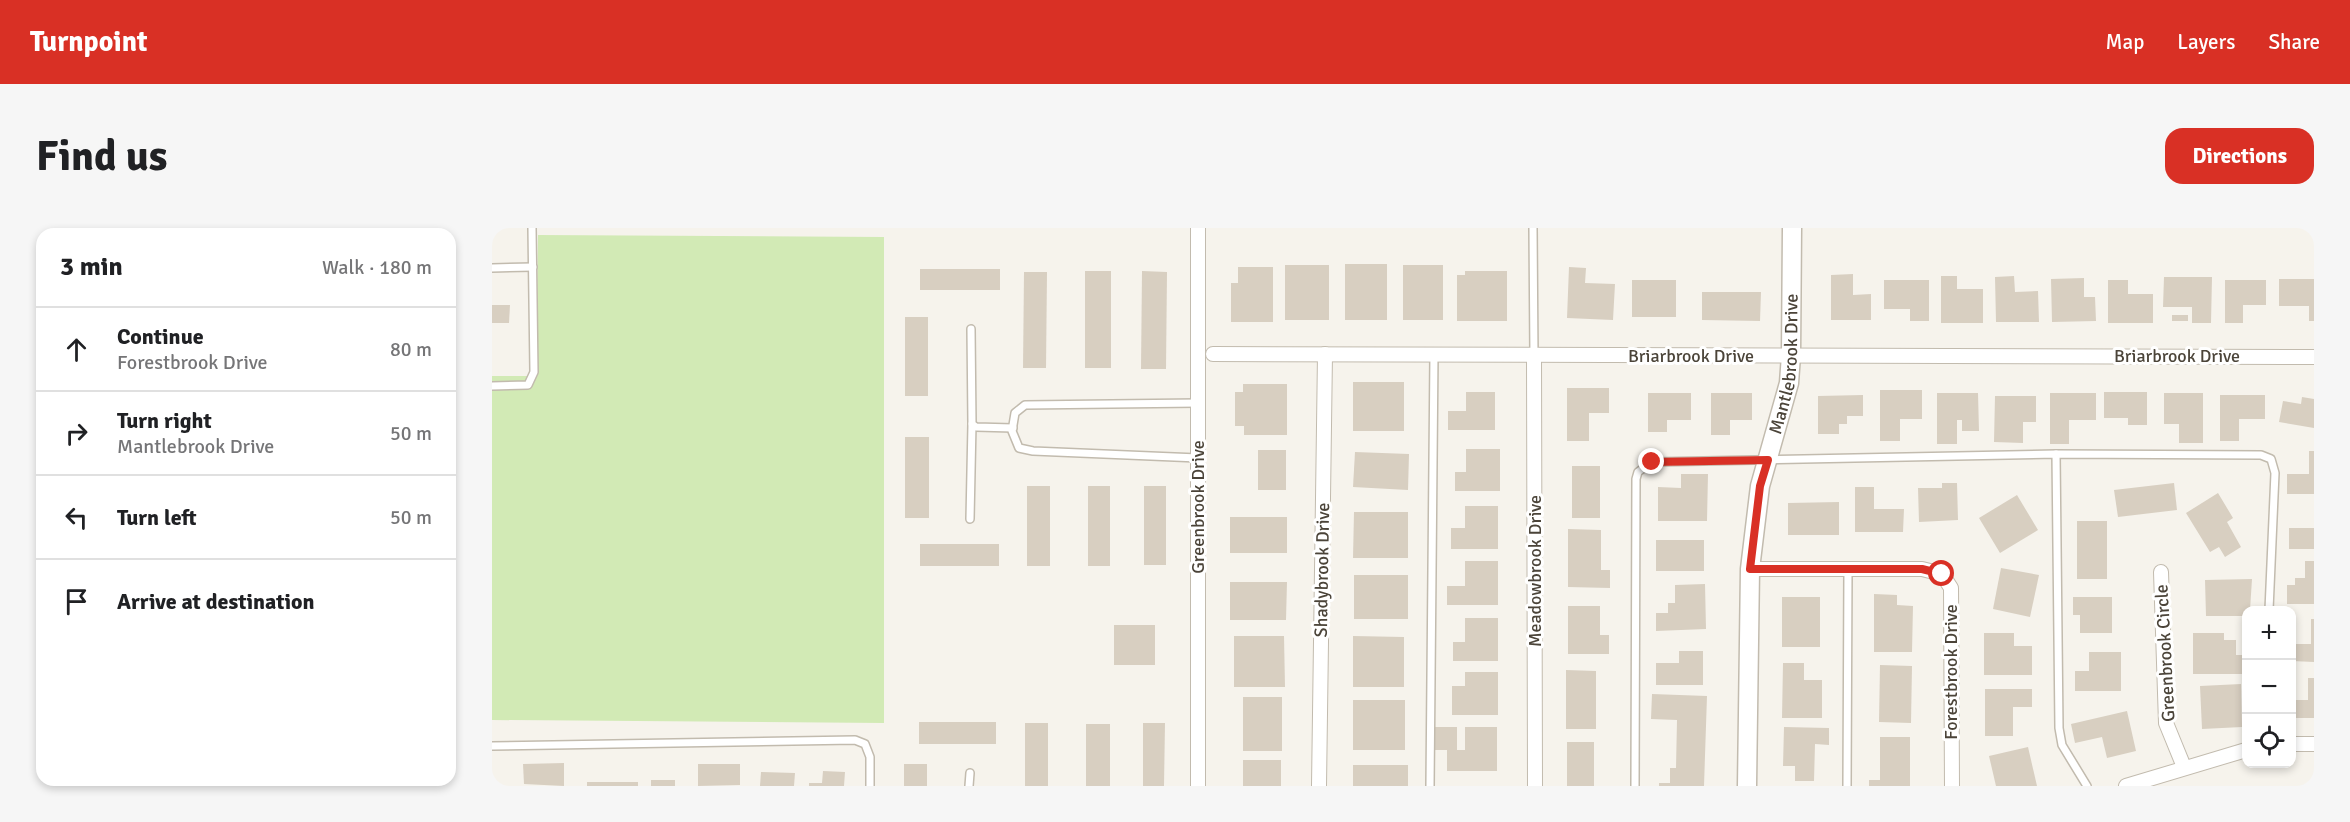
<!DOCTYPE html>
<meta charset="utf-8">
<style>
body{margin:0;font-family:Signika,sans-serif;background:#f6f6f6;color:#202124}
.controls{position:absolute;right:18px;bottom:18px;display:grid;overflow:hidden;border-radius:12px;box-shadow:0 3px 9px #0003}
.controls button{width:54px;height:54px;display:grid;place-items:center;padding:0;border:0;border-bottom:2px solid #e0e0e0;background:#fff;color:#202124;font:30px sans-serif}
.stop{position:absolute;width:18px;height:18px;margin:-14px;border:4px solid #d93025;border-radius:50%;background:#fff}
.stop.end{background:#d93025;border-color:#fff;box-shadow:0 2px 6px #0008}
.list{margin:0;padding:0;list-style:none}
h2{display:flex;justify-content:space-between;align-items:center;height:78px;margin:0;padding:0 24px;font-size:26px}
h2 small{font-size:20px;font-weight:400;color:#757577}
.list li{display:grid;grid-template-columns:39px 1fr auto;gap:18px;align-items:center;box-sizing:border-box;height:84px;padding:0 24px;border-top:2px solid #e0e0e0}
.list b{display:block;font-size:22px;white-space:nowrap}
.list p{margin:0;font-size:20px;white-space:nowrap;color:#757577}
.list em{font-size:20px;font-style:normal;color:#757577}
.icon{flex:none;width:33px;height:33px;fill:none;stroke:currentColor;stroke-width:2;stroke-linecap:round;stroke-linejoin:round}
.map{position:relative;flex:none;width:1822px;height:558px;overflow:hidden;border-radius:18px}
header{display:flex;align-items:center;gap:36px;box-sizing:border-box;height:84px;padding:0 30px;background:#d93025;color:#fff}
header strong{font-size:28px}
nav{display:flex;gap:33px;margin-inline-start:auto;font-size:21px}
.intro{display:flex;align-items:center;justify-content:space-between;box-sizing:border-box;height:144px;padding:0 36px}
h1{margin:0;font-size:42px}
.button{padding:15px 27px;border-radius:18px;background:#d93025;color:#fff;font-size:21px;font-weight:700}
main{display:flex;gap:36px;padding:0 36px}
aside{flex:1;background:#fff;border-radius:18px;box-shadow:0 3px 9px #0003}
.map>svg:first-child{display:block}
.green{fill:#d2eab5}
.building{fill:#d8cfc1}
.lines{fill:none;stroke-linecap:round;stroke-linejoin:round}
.service-casing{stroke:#c2bbae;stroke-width:10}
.minor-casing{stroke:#c2bbae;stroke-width:16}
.tertiary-casing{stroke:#c2bbae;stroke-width:21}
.service{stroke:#fff;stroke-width:7}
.minor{stroke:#fff;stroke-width:14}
.tertiary{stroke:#fff;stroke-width:18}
.route{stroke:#d93025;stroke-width:8}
.labels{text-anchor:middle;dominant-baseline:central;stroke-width:6;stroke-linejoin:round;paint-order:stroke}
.street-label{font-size:18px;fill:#4b4439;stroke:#fff}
</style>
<header>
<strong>Turnpoint</strong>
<nav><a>Map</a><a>Layers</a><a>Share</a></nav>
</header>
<div class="intro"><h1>Find us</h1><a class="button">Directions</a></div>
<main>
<aside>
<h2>3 min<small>Walk · 180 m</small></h2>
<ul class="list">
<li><svg class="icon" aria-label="ahead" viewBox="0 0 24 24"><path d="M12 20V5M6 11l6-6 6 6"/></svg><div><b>Continue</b><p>Forestbrook Drive</p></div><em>80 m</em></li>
<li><svg class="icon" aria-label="right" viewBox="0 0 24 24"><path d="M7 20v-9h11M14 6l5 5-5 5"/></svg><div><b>Turn right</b><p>Mantlebrook Drive</p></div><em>50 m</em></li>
<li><svg class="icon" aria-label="left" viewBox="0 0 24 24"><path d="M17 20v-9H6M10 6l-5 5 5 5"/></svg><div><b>Turn left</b></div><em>50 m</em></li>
<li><svg class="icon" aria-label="arrive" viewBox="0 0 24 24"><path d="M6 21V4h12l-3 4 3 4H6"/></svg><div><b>Arrive at destination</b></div></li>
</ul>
</aside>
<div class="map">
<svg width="1822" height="558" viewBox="0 0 1822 558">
<rect width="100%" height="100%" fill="#f6f3ec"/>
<polygon class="green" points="46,7 392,9 392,495 0,492 0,148 44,148"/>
<g class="building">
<rect x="853" y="36" width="42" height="56"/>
<rect x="793" y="37" width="44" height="55"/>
<rect x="911" y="37" width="40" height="55"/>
<polygon points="746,39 781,39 781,94 739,94 739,55 746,55"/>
<polygon points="1077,39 1094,40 1093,55 1123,56 1121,92 1075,90"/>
<rect x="428" y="41" width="80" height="21"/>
<rect x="593" y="43" width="26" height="97"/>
<polygon points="650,43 675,44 674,141 649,141"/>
<polygon points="973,43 1015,43 1015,93 965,93 965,47 973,47"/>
<polygon points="532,44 555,44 554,140 531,140"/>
<polygon points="1361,46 1361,67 1379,66 1379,92 1339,92 1339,47"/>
<polygon points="1449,48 1465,48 1465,61 1491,61 1491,95 1449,95"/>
<polygon points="1522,48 1523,64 1546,63 1547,94 1504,94 1503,49"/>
<polygon points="1672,49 1720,49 1719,95 1700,95 1700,79 1671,79"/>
<polygon points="1592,50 1592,69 1603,69 1604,93 1560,94 1559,51"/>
<polygon points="1787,51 1822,51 1822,93 1817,93 1817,78 1787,78"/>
<rect x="1140" y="52" width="44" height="37"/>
<polygon points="1392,52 1437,52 1437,93 1418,93 1418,81 1392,81"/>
<polygon points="1616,52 1636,52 1636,66 1661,66 1661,95 1616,95"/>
<polygon points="1733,52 1774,52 1774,77 1751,77 1751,95 1733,95"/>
<polygon points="1210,64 1269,64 1268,93 1210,92"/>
<polygon points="0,77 18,77 17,95 0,95"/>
<rect x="1680" y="87" width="16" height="6"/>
<rect x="413" y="89" width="23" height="79"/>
<rect x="861" y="154" width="51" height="49"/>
<polygon points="751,156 795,156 795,207 752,207 752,198 743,198 743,164 751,164"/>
<polygon points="1075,160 1117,160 1117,185 1097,185 1097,213 1075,213"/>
<polygon points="1388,162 1430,162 1430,191 1408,191 1408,213 1388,213"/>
<polygon points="974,164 1003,164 1003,202 956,202 956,183 974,183"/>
<polygon points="1612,164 1655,164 1655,197 1636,197 1636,190 1612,190"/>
<polygon points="1156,165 1199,165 1199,192 1175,192 1175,204 1156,204"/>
<polygon points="1219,165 1260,165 1260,192 1238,192 1238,207 1219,207"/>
<polygon points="1445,165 1486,165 1487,203 1470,203 1470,192 1465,192 1465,216 1445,216"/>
<polygon points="1558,165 1604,165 1604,192 1577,192 1577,216 1558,216"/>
<polygon points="1672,165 1711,165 1711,215 1687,215 1687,196 1672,196"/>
<polygon points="1371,167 1371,188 1355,188 1355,196 1347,196 1347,206 1326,206 1326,168"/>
<polygon points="1728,167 1773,167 1773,191 1747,191 1747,213 1728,213"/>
<polygon points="1503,168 1544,168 1544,194 1531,194 1531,215 1502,214"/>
<polygon points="1810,169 1822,171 1822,200 1787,194 1791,173 1809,176"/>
<rect x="413" y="209" width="24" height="81"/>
<polygon points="974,221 1008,221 1008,263 963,263 963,244 974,244"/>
<rect x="766" y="222" width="28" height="40"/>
<polygon points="1817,223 1822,223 1822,266 1795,266 1795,246 1817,246"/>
<polygon points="863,224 917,226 916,262 861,259"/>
<rect x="1080" y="238" width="28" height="52"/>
<polygon points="1189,246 1216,246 1215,293 1166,293 1166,259 1189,260"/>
<polygon points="1450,255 1465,255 1466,292 1427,294 1426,260 1450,260"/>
<polygon points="1682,255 1685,282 1626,289 1622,262"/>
<rect x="535" y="258" width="23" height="80"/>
<rect x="596" y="258" width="22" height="80"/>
<rect x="652" y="258" width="22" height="79"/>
<polygon points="1363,259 1382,259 1382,281 1412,281 1411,304 1363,304"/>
<polygon points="1726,265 1741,290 1735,294 1749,319 1733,329 1727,319 1718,324 1694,285"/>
<polygon points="1525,267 1546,302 1508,325 1487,290"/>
<polygon points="1347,274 1347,307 1296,307 1296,275"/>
<polygon points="973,278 1006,278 1006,321 959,321 959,300 973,300"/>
<polygon points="862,284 916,284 916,330 861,330"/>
<rect x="738" y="289" width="57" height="36"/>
<rect x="1585" y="293" width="30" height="58"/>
<rect x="1797" y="300" width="25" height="21"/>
<polygon points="1076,301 1109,302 1109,342 1118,342 1118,360 1076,359"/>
<rect x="1164" y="312" width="48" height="31"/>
<rect x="428" y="316" width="79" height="22"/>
<polygon points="973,333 1006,333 1006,377 955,377 955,358 973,358"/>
<polygon points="1813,333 1822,333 1822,376 1795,376 1795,357 1803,357 1803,350 1813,350"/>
<polygon points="1509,340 1547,347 1538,389 1501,381"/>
<rect x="862" y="347" width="54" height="44"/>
<polygon points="1760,351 1758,382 1754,382 1754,388 1714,388 1713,352"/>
<polygon points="738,354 795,354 794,392 738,392"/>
<polygon points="1213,356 1214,401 1164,403 1164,385 1176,385 1176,375 1183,375 1183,357"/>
<polygon points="1382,366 1405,367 1405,377 1421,378 1420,424 1382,424"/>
<rect x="1290" y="369" width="38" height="50"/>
<polygon points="1581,369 1620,369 1620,405 1588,405 1588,387 1581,387"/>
<polygon points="1076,378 1108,378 1108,407 1117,407 1117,426 1076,426"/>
<polygon points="973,390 1006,390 1006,433 961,433 961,414 973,414"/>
<polygon points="1819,391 1822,391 1822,434 1800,433 1800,416 1819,416"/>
<rect x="622" y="397" width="41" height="40"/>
<polygon points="1492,405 1522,405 1522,418 1540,418 1540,447 1492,447"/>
<polygon points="1701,405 1732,405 1732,412 1744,412 1744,427 1753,427 1753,446 1701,446"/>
<polygon points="742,408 792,408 793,459 742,459"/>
<polygon points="861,408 912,409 912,459 861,459"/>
<polygon points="1187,423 1211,423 1211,457 1164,457 1164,435 1187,435"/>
<polygon points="1597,424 1629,424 1629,463 1583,463 1583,443 1597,443"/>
<polygon points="1291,435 1312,435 1312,452 1330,452 1330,490 1290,490"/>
<polygon points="1388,437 1420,438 1419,495 1387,494"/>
<polygon points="1074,442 1104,443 1104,501 1074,501"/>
<polygon points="973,444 1006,444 1006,487 960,487 960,458 973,458"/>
<polygon points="1816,450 1822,450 1822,490 1800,490 1800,472 1816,472"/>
<polygon points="1749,456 1750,499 1710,501 1708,458"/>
<polygon points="1493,461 1540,461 1540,479 1521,479 1521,508 1493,508"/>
<polygon points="1160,466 1215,468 1212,558 1167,558 1167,555 1178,555 1178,540 1184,540 1185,492 1159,491"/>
<rect x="751" y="469" width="39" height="54"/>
<rect x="861" y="472" width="52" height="50"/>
<polygon points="1635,483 1644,523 1615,530 1610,509 1583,515 1579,496"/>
<rect x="427" y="494" width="77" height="22"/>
<rect x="533" y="495" width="23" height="63"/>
<polygon points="651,495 673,495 672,558 651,558"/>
<rect x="594" y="496" width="24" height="62"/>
<polygon points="940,499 965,499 965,522 973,522 973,499 1005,499 1005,543 955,543 955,522 940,522"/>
<polygon points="1292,499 1337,500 1337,517 1323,516 1322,553 1303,553 1303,538 1291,538"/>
<polygon points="1388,509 1418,509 1418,558 1377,558 1377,552 1388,552"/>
<rect x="1075" y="514" width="27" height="44"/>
<polygon points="1536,519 1545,558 1504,558 1497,528"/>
<rect x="751" y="532" width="38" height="26"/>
<polygon points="72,535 72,558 32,556 31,536"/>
<polygon points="206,536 248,536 248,557 206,558"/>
<rect x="412" y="536" width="23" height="22"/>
<rect x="861" y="537" width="55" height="21"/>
<polygon points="331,543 353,544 352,558 317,558 317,555 330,555"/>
<polygon points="269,544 303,545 302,558 268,558"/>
<rect x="159" y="552" width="24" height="6"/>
<rect x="95" y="554" width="51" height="4"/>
</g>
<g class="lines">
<g class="service-casing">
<g id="service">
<polyline points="1041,0 1042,128"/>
<polyline points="0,40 41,39"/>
<polyline points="479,101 480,196 484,199 521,200"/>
<polyline points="0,158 36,157 42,144 40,0"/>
<polyline points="706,175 533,177 523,185 520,203 527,220 541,223 706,230"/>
<polyline points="1564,226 1567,500 1570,517 1595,558"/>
<polyline points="478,291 480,196"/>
<polyline points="0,518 363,512 373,516 378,529 378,558"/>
<polyline points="477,558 478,545"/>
<polyline points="938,558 942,126"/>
<polyline points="1143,558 1144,251 1146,244 1160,234 1564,226 1769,227 1779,231 1783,245 1777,382"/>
<polyline points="1355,558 1356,341"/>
</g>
</g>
<g class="minor-casing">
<g id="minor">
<polyline points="721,126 1822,129"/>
<polyline points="1042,128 1043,558"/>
<polyline points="1258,341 1430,341 1450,346 1459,360 1460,558"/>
<polyline points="1669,344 1674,495 1692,539"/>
<polyline points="1800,516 1822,516"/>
<polyline points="706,558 706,0"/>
<polyline points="827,558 833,126"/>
<polyline points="1634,558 1754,522"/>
</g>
</g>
<g class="tertiary-casing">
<g id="tertiary">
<path id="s1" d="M 1255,558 L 1258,341 L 1268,258 L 1297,155 L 1299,127 L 1300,0"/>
</g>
</g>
<use href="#service" class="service"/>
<use href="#minor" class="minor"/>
<use href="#tertiary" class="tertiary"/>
</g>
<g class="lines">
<polyline class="route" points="1160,234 1276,232 1268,258 1258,341 1430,341 1450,346"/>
</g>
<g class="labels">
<g class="street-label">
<text x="1199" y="128">Briarbrook Drive</text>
<text x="1685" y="128">Briarbrook Drive</text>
<text stroke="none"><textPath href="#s1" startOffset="426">Mantlebrook Drive</textPath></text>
<text transform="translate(706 279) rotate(-90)">Greenbrook Drive</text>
<text transform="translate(830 342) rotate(-89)">Shadybrook Drive</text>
<text transform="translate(1043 343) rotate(-90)">Meadowbrook Drive</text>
<text transform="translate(1673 425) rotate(-93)">Greenbrook Circle</text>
<text transform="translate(1459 444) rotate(-90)">Forestbrook Drive</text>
</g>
</g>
</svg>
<div class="controls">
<button>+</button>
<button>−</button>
<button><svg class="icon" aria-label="locate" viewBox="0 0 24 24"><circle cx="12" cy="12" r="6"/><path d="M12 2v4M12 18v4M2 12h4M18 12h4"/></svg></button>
</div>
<div class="stop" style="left:1450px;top:346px"></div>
<div class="stop end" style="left:1160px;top:234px"></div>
</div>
</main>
